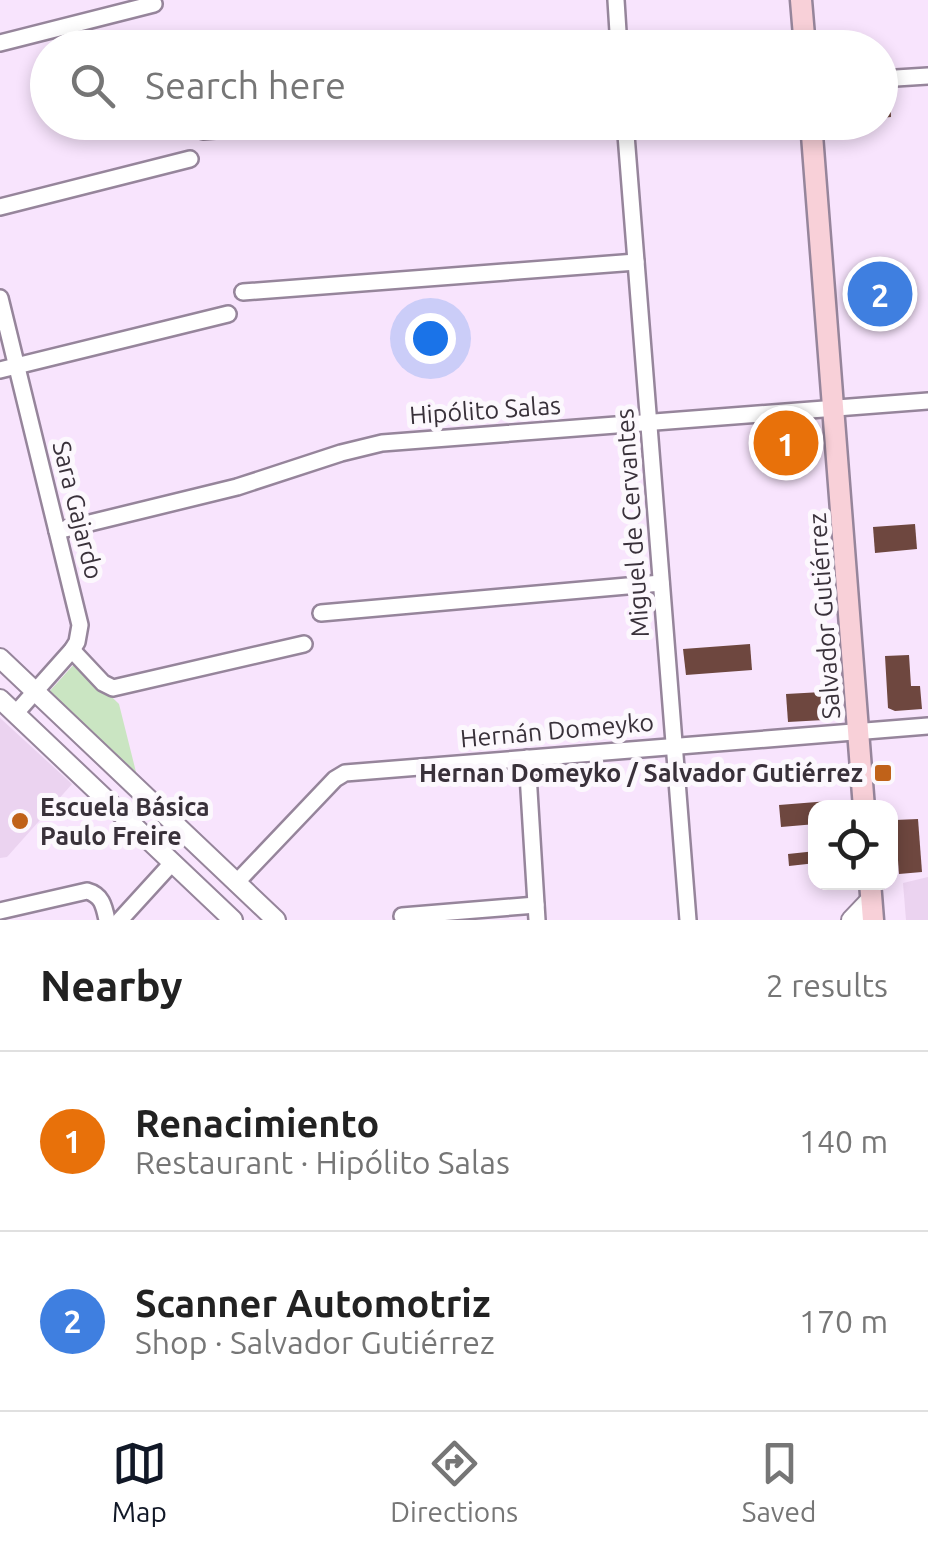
<!DOCTYPE html>
<meta charset="utf-8">
<style>
body{margin:0;font-family:Ubuntu,sans-serif;background:#f2f2f2;color:#222}
.controls{position:absolute;right:30px;bottom:30px;display:grid;overflow:hidden;border-radius:20px;box-shadow:0 5px 15px #0003}
.controls button{width:90px;height:90px;display:grid;place-items:center;padding:0;border:0;border-bottom:2px solid #e0e0e0;background:#fff;color:#222;font:50px sans-serif}
.you{position:absolute;left:430px;top:338px;width:35px;height:35px;margin:-25px;border:8px solid #fff;border-radius:50%;background:#1a73e8;box-shadow:0 0 0 15px #1a73e833}
.badge{display:grid;place-items:center;width:65px;height:65px;border-radius:50%;background:#111827;color:#fff;font-size:32px;font-weight:700}
.pin{position:absolute;translate:-50% -50%;border:5px solid #fff;box-shadow:0 2px 10px #0006}
.list{margin:0;padding:0;list-style:none}
h2{display:flex;justify-content:space-between;align-items:center;height:130px;margin:0;padding:0 40px;font-size:42px}
h2 small{font-size:32px;font-weight:400;color:#767676}
.list li{display:grid;grid-template-columns:65px 1fr auto;gap:30px;align-items:center;box-sizing:border-box;height:180px;padding:0 40px;border-top:2px solid #e0e0e0}
.list b{display:block;font-size:38px;white-space:nowrap}
.list p{margin:0;font-size:32px;white-space:nowrap;color:#767676}
.list em{font-size:32px;font-style:normal;color:#767676}
.icon{flex:none;width:55px;height:55px;fill:none;stroke:currentColor;stroke-width:2;stroke-linecap:round;stroke-linejoin:round}
.map{position:relative;flex:none;width:928px;height:920px;overflow:hidden}
.search{position:absolute;background:#fff;box-shadow:0 5px 15px #0003;left:30px;right:30px;top:30px;height:110px;display:flex;align-items:center;gap:25px;box-sizing:border-box;padding:0 35px;border-radius:55px;color:#767676;font-size:38px}
.sheet{height:490px;background:#fff}
nav{display:flex;justify-content:space-around;align-items:center;box-sizing:border-box;height:140px;border-top:2px solid #e0e0e0;background:#fff;font-size:28px;color:#767676}
nav a{display:grid;justify-items:center;gap:5px}
nav .on{color:#111827}
.map>svg:first-child{display:block}
.built{fill:#ebd3f0}
.green{fill:#cae5c2}
.building{fill:#6e473f}
.lines{fill:none;stroke-linecap:round;stroke-linejoin:round}
.minor-casing{stroke:#96859b;stroke-width:20}
.tertiary-casing{stroke:#96859b;stroke-width:22}
.secondary-casing{stroke:#96859b;stroke-width:25}
.minor{stroke:#fff;stroke-width:15}
.tertiary{stroke:#fff;stroke-width:18}
.secondary{stroke:#f8d0d8;stroke-width:20}
.poi-dot{fill:#c06219;stroke:#fcf8fd;stroke-width:4}
.labels{text-anchor:middle;dominant-baseline:central;stroke-width:10;stroke-linejoin:round;paint-order:stroke}
.street-label{font-size:25px;fill:#39313a;stroke:#fcf8fd}
.poi-label{font-size:25px;font-weight:bold;fill:#39313a;stroke:#fcf8fd;text-anchor:end}
</style>
<div class="map">
<svg width="928" height="920" viewBox="0 0 928 920">
<rect width="100%" height="100%" fill="#f8e4fd"/>
<g class="built">
<polygon points="0,718 72,784 7,857 0,858"/>
<polygon points="928,877 928,920 906,920 903,883"/>
</g>
<polygon class="green" points="76,662 119,704 137,776 48,693"/>
<g class="building">
<polygon points="890,91 891,117 880,118 880,92"/>
<polygon points="903,279 905,306 856,309 854,282"/>
<polygon points="795,426 801,433 802,453 770,455 769,428"/>
<polygon points="915,524 917,549 875,553 873,527"/>
<polygon points="750,644 752,670 686,675 683,649"/>
<polygon points="909,655 911,686 920,686 922,709 895,711 888,708 885,656"/>
<polygon points="822,692 824,720 788,722 786,694"/>
<polygon points="829,801 830,808 816,808 816,824 781,827 779,805"/>
<polygon points="918,819 922,872 899,874 895,820"/>
<polygon points="816,851 816,863 789,866 788,854"/>
</g>
<g class="lines">
<g class="minor-casing">
<g id="minor">
<polyline points="616,0 619,48"/>
<polyline points="0,43 154,4"/>
<polyline points="880,79 928,76"/>
<polyline points="625,122 688,920"/>
<polyline points="203,131 317,122"/>
<polyline points="0,207 190,159"/>
<polyline points="243,292 636,262"/>
<polyline points="0,298 80,625 77,642 72,650 15,714"/>
<polyline points="0,370 228,314"/>
<polyline points="57,531 237,487 341,453 382,443 928,401"/>
<polyline points="321,613 661,583"/>
<polyline points="72,650 103,683 113,688 304,644"/>
<polyline points="527,758 537,920"/>
<polyline points="236,883 335,779 345,773 928,726"/>
<path d="M 0,911 L 87,891 C 102,895 104,906 107,920"/>
<polyline points="402,916 536,905"/>
<polyline points="120,920 172,863"/>
</g>
</g>
<g class="tertiary-casing">
<g id="tertiary">
<polyline points="0,658 276,920"/>
<polyline points="0,699 233,920"/>
<polyline points="851,920 871,899"/>
</g>
</g>
<g class="secondary-casing">
<g id="secondary">
<polyline points="801,0 805,48"/>
<polyline points="811,122 864,808"/>
<polyline points="870,882 873,920"/>
</g>
</g>
<use href="#minor" class="minor"/>
<use href="#tertiary" class="tertiary"/>
<use href="#secondary" class="secondary"/>
</g>
<g class="poi-dot">
<rect x="873" y="763" width="20" height="20" rx="5"/>
<circle cx="20" cy="821" r="10"/>
</g>
<g class="labels">
<g class="street-label">
<text transform="translate(485 410) rotate(-4)">Hipólito Salas</text>
<text transform="translate(78 510) rotate(76)">Sara Gajardo</text>
<text transform="translate(632 523) rotate(-94)">Miguel de Cervantes</text>
<text transform="translate(824 616) rotate(-94)">Salvador Gutiérrez</text>
<text transform="translate(557 730) rotate(-5)">Hernán Domeyko</text>
</g>
<g class="poi-label">
<text x="863" y="773">Hernan Domeyko / Salvador Gutiérrez</text>
<text x="40" y="807" text-anchor="start">Escuela Básica<tspan x="40" dy="29">Paulo Freire</tspan></text>
</g>
</g>
</svg>
<div class="controls">
<button><svg class="icon" aria-label="locate" viewBox="0 0 24 24"><circle cx="12" cy="12" r="6"/><path d="M12 2v4M12 18v4M2 12h4M18 12h4"/></svg></button>
</div>
<div class="you"></div>
<div class="pin badge" style="left:786px;top:443px;background:#e8710a">1</div>
<div class="pin badge" style="left:880px;top:294px;background:#3f7fe0">2</div>
<div class="search"><svg class="icon" aria-label="search" viewBox="0 0 24 24"><circle cx="10" cy="10" r="6"/><path d="M15 15l6 6"/></svg>Search here</div>
</div>
<section class="sheet">
<h2>Nearby<small>2 results</small></h2>
<ul class="list">
<li><span class="badge" style="background:#e8710a">1</span><div><b>Renacimiento</b><p>Restaurant · Hipólito Salas</p></div><em>140 m</em></li>
<li><span class="badge" style="background:#3f7fe0">2</span><div><b>Scanner Automotriz</b><p>Shop · Salvador Gutiérrez</p></div><em>170 m</em></li>
</ul>
</section>
<nav>
<a class="on"><svg class="icon" aria-label="map" viewBox="0 0 24 24"><path d="M3 6l6-2 6 2 6-2v14l-6 2-6-2-6 2zM9 4v14M15 6v14"/></svg>Map</a>
<a><svg class="icon" aria-label="directions" viewBox="0 0 24 24"><path d="M12 3l9 9-9 9-9-9zM9 14v-3h6M13 9l2 2-2 2"/></svg>Directions</a>
<a><svg class="icon" aria-label="saved" viewBox="0 0 24 24"><path d="M7 4h10v16l-5-4-5 4z"/></svg>Saved</a>
</nav>
